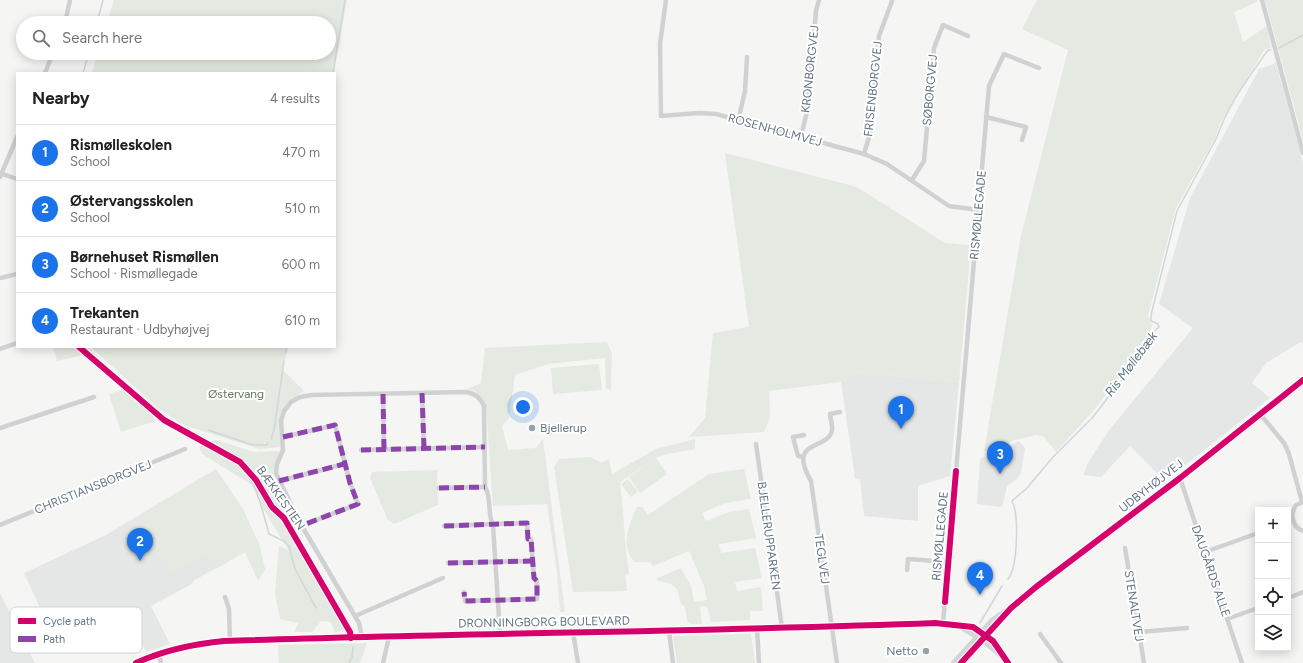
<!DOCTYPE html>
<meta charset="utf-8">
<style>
body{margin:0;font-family:Figtree,sans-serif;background:#f6f6f6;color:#202124}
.controls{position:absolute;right:12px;bottom:12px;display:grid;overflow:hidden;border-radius:0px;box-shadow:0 2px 10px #0003}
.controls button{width:36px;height:36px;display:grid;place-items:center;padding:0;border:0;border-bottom:1px solid #e0e0e0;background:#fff;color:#202124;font:20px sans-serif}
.you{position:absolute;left:523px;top:407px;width:14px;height:14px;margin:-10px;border:3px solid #fff;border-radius:50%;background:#1a73e8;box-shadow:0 0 0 6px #1a73e833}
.badge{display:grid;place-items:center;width:26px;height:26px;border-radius:50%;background:#1a73e8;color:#fff;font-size:13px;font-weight:700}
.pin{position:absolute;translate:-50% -33px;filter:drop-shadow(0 1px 2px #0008)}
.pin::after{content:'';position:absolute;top:21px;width:14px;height:12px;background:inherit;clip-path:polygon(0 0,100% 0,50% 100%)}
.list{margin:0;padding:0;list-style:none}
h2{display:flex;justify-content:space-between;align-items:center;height:52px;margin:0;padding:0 16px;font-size:17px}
h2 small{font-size:13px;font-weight:400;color:#757577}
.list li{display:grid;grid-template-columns:26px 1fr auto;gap:12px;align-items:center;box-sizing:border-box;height:56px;padding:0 16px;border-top:1px solid #e0e0e0}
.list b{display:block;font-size:15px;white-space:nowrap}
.list p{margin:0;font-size:13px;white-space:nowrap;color:#757577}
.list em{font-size:13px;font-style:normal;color:#757577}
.icon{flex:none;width:22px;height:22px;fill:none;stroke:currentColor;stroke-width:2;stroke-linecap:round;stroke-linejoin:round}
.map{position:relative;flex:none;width:1303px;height:663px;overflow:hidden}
.search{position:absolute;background:#fff;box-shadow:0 2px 10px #0003;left:16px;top:16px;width:320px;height:44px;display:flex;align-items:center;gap:10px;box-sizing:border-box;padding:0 14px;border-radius:22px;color:#757577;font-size:15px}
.panel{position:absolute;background:#fff;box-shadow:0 2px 10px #0003;left:16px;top:72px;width:320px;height:276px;border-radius:0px}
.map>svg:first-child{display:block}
.built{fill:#e5e7e6}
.green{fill:#e4e9e1}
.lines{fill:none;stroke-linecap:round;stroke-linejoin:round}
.stream{stroke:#cfd7da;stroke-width:1.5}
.street{stroke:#d0d1d2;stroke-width:4.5}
.secondary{stroke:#d3d6d9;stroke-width:6}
.quiet{stroke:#8e44ad;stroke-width:5;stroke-dasharray:10 5;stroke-linecap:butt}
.cycleway-casing{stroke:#fff;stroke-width:8}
.cycleway{stroke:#d6006c;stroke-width:6}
.poi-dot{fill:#96a2ac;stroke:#fff;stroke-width:1.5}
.labels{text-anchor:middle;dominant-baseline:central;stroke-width:4;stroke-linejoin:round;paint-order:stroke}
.street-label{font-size:12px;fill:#637586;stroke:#fff}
.park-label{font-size:12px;fill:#63785e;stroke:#fff}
.poi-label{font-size:12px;fill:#637586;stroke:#fff;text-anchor:start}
.water-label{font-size:13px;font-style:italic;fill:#5e7783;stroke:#fff}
.key{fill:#fff;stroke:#d0d6db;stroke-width:1}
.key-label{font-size:11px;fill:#637586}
</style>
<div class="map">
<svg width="1303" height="663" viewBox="0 0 1303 663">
<rect width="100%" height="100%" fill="#f5f5f3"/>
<g class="built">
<polygon points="1276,63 1303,162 1303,344 1301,342 1266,363 1252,383 1270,398 1165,481 1130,446 1101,477 1083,475 1089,461 1110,429 1193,328 1159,304 1190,198 1259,69"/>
<polygon points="855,372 959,382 950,476 918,486 918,521 864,516 860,479 855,478 841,382"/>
<polygon points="1019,441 1025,448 1021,473 1017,479 1007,486 1002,507 977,504 980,459 1001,451"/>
<polygon points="206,475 245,552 193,581 192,584 151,606 170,644 146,652 131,621 125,621 60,651 24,573 106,535"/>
<polygon points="0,593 35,663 0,663"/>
</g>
<g class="green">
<polygon points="114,0 347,0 334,73 92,73 98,53 329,53 329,23 107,23"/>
<polygon points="1037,0 1257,0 1257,2 1234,12 1243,42 1267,26 1271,48 1265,49 1220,123 1216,136 1176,208 1148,316 1152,325 1151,329 1120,377 1093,411 1056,452 1043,436 1036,435 1012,441 1001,448 984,451 1021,236 1068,50 1022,29"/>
<polygon points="1265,0 1303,0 1303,140"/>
<polygon points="725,153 857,187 945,243 971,245 959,382 855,372 841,382 769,391 770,418 764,432 689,437 705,418 713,333 749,327"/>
<polygon points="607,342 612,354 611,390 606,389 605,358 548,364 515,375 509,418 502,426 508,450 536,448 543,439 565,612 560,612 557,573 547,504 493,506 486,405 475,391 467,389 481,383 485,348"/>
<polygon points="53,347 77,347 83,355 57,361"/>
<path d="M 91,347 L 287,347 L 283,370 L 304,391 C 276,407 278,417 281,447 L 259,449 L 184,425 L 159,409 Z"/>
<polygon points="599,364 602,390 553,394 551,368"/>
<polygon points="124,389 152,413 155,421 121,432 109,394"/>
<path d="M 695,439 L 695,449 L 662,455 L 656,458 L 667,474 L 640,493 L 629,477 L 653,460 L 620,482 C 624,513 624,543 629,574 L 625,575 L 627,591 L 573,592 L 554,467 L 559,459 L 590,457 L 601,463 L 609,459 L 612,474 L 656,449 Z"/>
<polygon points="217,440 253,452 280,451 273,472 279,492 295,519 297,547 346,629 335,633 331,622 321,621 312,632 294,632 298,623 280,619 275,594 279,546 289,551 263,508 252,485 202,454 199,447 203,442"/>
<polygon points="216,469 243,509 260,546 265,569 258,581 245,552 216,569 208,555 170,575 139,516"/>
<path d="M 744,469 L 751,499 L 725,503 L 702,513 L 706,521 L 729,512 L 749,509 L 756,538 L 719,544 L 721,553 L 755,548 L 762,578 L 735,582 L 737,591 L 761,587 L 763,611 L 750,611 L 750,620 L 711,622 L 707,606 L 700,607 L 702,624 L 692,624 L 687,621 L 685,607 L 681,604 C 678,588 676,583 658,581 L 656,579 L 681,568 L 692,589 L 694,602 L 707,600 L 704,586 L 689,551 L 653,566 L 650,562 L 634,562 C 620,544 629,525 637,507 L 642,507 L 648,515 L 709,474 Z"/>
<polygon points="437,470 438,505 394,524 388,520 370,478 372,472"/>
<polygon points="628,479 638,492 631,497 621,484"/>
<polygon points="751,634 755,663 677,663 673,636"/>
<polygon points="367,643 360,663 279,663 278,645"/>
</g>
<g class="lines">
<g class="stream">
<polyline points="97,23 103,0"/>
<polyline points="1279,48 1303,35"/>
<polyline points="83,73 89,53"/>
<polyline points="333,73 345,0"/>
<path d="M 83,347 L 159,411 L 158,420 C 177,430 233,456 245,471 C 258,488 263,513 269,534 L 284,541 L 289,546 L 295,569 L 316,608"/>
<polyline points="286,353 287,347"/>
<polyline points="208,430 253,445 267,445 268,443"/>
<polyline points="271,439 274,430 284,361"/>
<path d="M 1008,579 C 1018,567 1019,514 1012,501 L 1027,488 L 1053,457 L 1093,417 L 1129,370 L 1151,334 L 1159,327 L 1158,324 L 1151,321 L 1151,315 L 1177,211 L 1217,137 C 1227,106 1249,77 1268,50 L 1271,50"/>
<polyline points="980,623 1002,586"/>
<polyline points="349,663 352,657 353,647"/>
</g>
<g class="street">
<polyline points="666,0 660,44 661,116 699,113 716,114 864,154 887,164 949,206 979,210"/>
<polyline points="1262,0 1303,153"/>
<polyline points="65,23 70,0"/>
<polyline points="45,73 53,53"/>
<polyline points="986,117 1026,127 1022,140"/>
<polyline points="738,121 745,91 747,57"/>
<polyline points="801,137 807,111 816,11 819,0"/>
<polyline points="864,154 871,130 879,36 892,1"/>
<polyline points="0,173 17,179"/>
<polyline points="0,177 17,137"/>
<polyline points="912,180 924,161 934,48 943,25 968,36"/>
<polyline points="0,278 17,274"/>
<polyline points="0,349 17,343"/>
<polyline points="422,393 424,448"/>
<polyline points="383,394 384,449"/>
<polyline points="1260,414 1284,443 1289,454 1302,502"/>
<polyline points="0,428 94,397"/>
<polyline points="283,437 335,425 350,483 358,504 303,525"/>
<polyline points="756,444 782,628"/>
<polyline points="361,450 485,447"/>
<polyline points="803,457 798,456 793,437 804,435"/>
<polyline points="1180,478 1242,663"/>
<polyline points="279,481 344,464"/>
<polyline points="439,488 485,487"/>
<path d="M 1303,502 L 1296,505 C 1290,514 1292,527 1303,531"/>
<polyline points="0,525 185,449"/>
<polyline points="444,526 527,523 528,539 531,539 534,578 537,581 537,599 465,601 464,592"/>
<polyline points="1125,548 1144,663"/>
<polyline points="1205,552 1258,533"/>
<polyline points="448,563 533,561"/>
<polyline points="907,570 908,559 949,562"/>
<polyline points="225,597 229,609 230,641"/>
<polyline points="1288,598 1303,592"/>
<polyline points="355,616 443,578"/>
<polyline points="1227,619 1258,608"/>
<polyline points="943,623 989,86 1004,54 1039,68"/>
<polyline points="757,629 759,663"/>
<polyline points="669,631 673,663"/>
<polyline points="573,632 578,663"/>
<polyline points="1139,632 1187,628"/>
<polyline points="1040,634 1061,663"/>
<path d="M 362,637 L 359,623 L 299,521 L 276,473 L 277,464 L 283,450 L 281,421 L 284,411 L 291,402 L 300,397 L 312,395 L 467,392 C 476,394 480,398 484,406 L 485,487 C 492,499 487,513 493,525 L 500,634"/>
<polyline points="159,654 161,663"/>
<polyline points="383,663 389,637"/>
<path d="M 837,663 L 811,481 C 786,438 829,451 832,430 C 833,425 830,418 830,414 L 840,412"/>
</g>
<g class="secondary">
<polyline points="958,625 983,640 1002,656"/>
<path d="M 136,663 C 164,650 194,644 224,641 C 461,633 698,632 935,623 C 971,623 990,629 1007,662"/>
<polyline points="954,663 992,621 1006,611"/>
<polyline points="961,663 1011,608 1036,587 1180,478 1303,380"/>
</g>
<g class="quiet">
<polyline points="422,393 424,448"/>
<polyline points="383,394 384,449"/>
<polyline points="283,437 335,425 350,483 358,504 303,525"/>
<polyline points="361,450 485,447"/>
<polyline points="279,481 344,464"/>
<polyline points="439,488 485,487"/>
<polyline points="444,526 527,523 528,539 531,539 534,578 537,581 537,599 465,601 464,592"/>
<polyline points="448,563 533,561"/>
</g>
<g class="cycleway-casing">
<g id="cycleway">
<polyline points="79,347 164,420 240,462 256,480 272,507 284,518 350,632 351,638"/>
<polyline points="945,602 956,471"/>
<path d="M 136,663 C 164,650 194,644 224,641 C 461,633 698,632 935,623 L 973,627 L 993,641 L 1008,663"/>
<polyline points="961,663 1011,608 1036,587 1180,478 1303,380"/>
</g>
</g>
<use href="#cycleway" class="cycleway"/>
</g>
<g class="poi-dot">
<circle cx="532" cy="428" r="4"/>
<circle cx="926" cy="651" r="4"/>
</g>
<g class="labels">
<g class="street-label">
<text transform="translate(810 69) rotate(-84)">KRONBORGVEJ</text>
<text transform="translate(873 89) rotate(-84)">FRISENBORGVEJ</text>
<text transform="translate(930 90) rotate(-85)">SØBORGVEJ</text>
<text transform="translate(775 130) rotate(15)">ROSENHOLMVEJ</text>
<text transform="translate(978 215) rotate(-85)">RISMØLLEGADE</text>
<text transform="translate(1151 486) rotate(-38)">UDBYHØJVEJ</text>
<text transform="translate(93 487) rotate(-22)">CHRISTIANSBORGVEJ</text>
<text transform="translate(281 498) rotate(55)">BÆKKESTIEN</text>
<text transform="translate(769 536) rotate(82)">BJELLERUPPARKEN</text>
<text transform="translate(940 536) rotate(-85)">RISMØLLEGADE</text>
<text transform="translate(822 559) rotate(82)">TEGLVEJ</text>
<text transform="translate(1211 571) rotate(71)">DAUGÅRDS ALLE</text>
<text transform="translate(1134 606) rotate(81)">STENALTVEJ</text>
<text transform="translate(544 622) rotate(-1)">DRONNINGBORG BOULEVARD</text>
</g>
<g class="park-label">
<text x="236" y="394">Østervang</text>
</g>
<g class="poi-label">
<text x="540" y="428">Bjellerup</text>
<text x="918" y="651" text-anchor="end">Netto</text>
</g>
<g class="water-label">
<text transform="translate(1131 364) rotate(-53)">Ris Møllebæk</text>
</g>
</g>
<rect x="10" y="607" width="132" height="46" rx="6" class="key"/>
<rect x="18" y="618" width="18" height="6" fill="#d6006c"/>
<rect x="18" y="636" width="18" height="6" fill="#8e44ad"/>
<g class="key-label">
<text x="43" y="625">Cycle path</text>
<text x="43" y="643">Path</text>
</g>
</svg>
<div class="controls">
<button>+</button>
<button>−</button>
<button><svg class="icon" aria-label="locate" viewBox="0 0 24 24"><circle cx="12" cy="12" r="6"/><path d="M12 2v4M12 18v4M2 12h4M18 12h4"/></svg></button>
<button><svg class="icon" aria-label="layers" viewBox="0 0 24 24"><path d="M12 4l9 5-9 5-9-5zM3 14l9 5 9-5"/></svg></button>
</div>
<div class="you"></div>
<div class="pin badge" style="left:901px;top:429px">1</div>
<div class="pin badge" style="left:140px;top:561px">2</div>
<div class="pin badge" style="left:1000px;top:474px">3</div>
<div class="pin badge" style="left:980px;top:595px">4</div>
<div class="search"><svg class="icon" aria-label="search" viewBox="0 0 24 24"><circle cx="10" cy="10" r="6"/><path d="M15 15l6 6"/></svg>Search here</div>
<section class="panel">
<h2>Nearby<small>4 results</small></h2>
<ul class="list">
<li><span class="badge">1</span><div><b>Rismølleskolen</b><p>School</p></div><em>470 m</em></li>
<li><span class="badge">2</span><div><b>Østervangsskolen</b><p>School</p></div><em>510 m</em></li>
<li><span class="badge">3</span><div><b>Børnehuset Rismøllen</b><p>School · Rismøllegade</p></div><em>600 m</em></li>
<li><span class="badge">4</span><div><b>Trekanten</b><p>Restaurant · Udbyhøjvej</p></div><em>610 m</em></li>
</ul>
</section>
</div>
